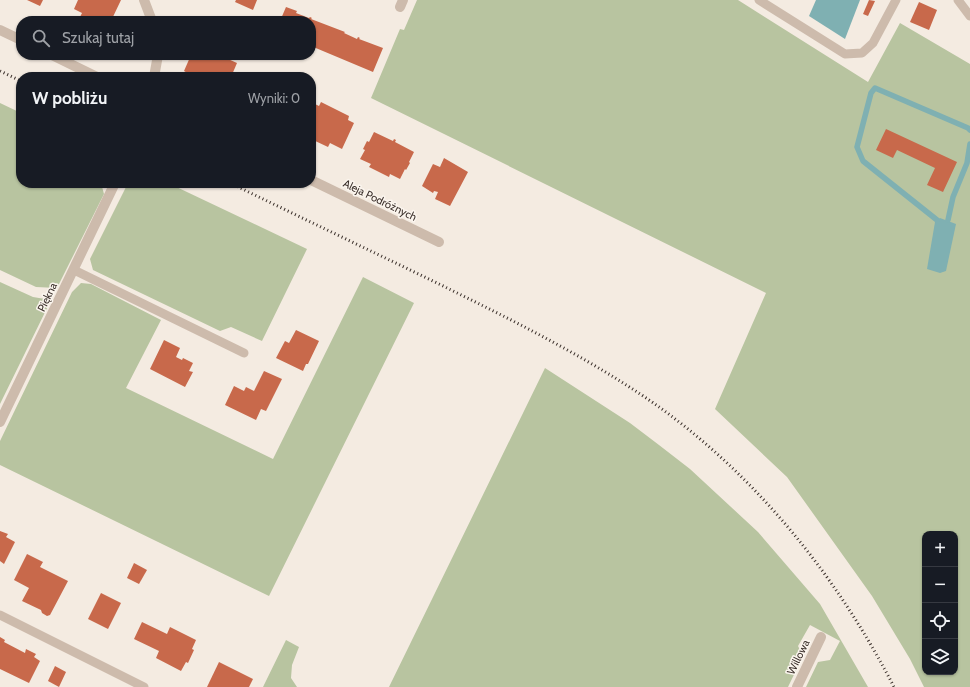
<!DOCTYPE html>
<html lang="pl">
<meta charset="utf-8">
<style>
body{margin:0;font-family:Cabin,sans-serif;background:#20242c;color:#f1f3f6}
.controls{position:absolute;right:12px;bottom:12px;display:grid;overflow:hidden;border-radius:8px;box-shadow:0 1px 3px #0004}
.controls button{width:36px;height:36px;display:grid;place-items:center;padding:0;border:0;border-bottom:1px solid #363941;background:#171b24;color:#f1f3f6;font:20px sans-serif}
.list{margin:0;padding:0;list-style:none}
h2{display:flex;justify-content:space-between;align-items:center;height:52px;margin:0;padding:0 16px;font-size:17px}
h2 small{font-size:13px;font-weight:400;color:#9ea1a6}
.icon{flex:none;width:22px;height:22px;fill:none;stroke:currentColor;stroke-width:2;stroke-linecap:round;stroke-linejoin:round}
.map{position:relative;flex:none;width:970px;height:687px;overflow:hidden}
.search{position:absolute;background:#171b24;box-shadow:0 1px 3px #0004;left:16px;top:16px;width:300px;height:44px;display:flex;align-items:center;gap:10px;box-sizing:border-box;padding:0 14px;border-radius:16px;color:#9ea1a6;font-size:15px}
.panel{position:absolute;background:#171b24;box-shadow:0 1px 3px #0004;left:16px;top:72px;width:300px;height:116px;border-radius:16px}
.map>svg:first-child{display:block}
.green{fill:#b8c4a0;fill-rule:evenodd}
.water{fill:#7fb0b2}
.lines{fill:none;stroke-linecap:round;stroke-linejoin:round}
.stream{stroke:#7fb0b2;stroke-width:5.5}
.building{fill:#c8694b}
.lane{stroke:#cdbbac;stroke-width:9}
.street{stroke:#cdbbac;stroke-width:10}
.rail{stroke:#3b302b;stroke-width:3;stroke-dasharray:1 3;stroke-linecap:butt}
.labels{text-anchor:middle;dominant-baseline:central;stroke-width:3;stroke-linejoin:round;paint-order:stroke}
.street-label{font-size:11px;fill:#3b302b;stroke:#fbf5ee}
</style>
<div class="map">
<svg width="970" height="687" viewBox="0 0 970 687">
<rect width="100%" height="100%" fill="#f4ebe1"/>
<g class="green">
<path d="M 417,0 L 738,0 L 868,82 L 900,23 L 970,64 L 970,687 L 924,687 L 910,659 L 872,596 L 787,477 L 715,409 L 766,293 L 371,98 L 400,29 L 404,30 ZM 925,534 L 955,534 L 955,672 L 925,672 Z"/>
<polygon points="0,103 21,113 21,183 101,183 104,194 57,288 36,287 0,270"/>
<polygon points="128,183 168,183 307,249 262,341 231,327 220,331 93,270 90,259"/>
<polygon points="363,277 414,303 269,596 0,465 0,441 72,292 81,283 91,284 161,320 126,388 273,459"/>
<polygon points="0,282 33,297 51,300 0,404"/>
<polygon points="545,368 630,423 659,445 690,469 758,532 820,604 868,687 806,687 818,662 830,660 840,641 810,625 798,646 803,656 788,687 389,687"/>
<polygon points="286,640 299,647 292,665 291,678 297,687 263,687"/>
</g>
<g class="water">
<polygon points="816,0 860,0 845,39 809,16"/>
<polygon points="940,218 956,224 946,271 940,273 927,269 935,222"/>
</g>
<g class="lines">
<g class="stream">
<polyline points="937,220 863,161 857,147 871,93 875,88 968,128 970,130"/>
<polyline points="948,220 953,197 967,163 970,144"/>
</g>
</g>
<g class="building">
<polygon points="27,0 43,0 40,6"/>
<polygon points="78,0 121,0 111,21 78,21 82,13 74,9"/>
<polygon points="236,0 257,0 253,10 235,2"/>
<polygon points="869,0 875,1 868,16 863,14"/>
<polygon points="919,2 937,10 929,30 910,22"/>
<polygon points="286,7 297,11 296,13 309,18 310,17 312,18 311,19 345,32 344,33 357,39 358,37 360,38 359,39 383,48 373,72 311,46 311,21 280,21"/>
<polygon points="191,55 219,55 237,63 231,77 194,77 184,71"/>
<polygon points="321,102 349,116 348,120 354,123 342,149 330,143 328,147 311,139 312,134 311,134 311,106 313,103 319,106"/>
<polygon points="886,129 957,162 943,192 927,185 935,168 897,150 893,158 876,150"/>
<polygon points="374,132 393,141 394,139 396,140 395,142 414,152 409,162 410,163 406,170 405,169 400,179 390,174 389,177 369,167 371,164 360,159 365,150 363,149 367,141 369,142"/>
<polygon points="444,158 468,172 450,206 435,199 438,192 434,191 433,193 422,186 433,164 440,167"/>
<polygon points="296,330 319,341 308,364 306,364 303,371 276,358 285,341 289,343"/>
<polygon points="164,340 180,348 176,357 182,360 183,358 193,363 189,371 193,372 185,387 150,369"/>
<polygon points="264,371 282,379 266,411 261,409 256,420 225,405 234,386 244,391 246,387 254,391"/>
<polygon points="0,531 8,534 6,537 15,542 4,564 0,561"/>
<polygon points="27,554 43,562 40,567 68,581 50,615 47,616 42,613 41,610 22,601 29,588 14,580"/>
<polygon points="134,563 147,570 139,584 127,578"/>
<polygon points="101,593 121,603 108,629 88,619"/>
<polygon points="142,622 167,634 170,627 196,640 192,649 194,650 188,663 186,662 181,671 156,658 159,651 134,639"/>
<polygon points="0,637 5,640 4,642 25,653 26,649 36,654 34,657 40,661 29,683 0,669"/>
<polygon points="219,662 253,679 249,687 207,687"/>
<polygon points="55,666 66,672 59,687 48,681"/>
</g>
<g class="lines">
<g class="lane">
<polyline points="759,0 845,54 862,53 873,43 896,0"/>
<polyline points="958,0 970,16"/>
<polyline points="74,270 244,353"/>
<polyline points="0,615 144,687"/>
</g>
<g class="street">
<polyline points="144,0 152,21"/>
<polyline points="400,7 403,0"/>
<polyline points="0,30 21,40"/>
<polyline points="52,55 97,77"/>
<polyline points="154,77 158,55"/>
<polyline points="311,180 439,242"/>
<polyline points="0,422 115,183"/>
<polyline points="797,687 821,637"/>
</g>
<g class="rail">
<polyline points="0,71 21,81"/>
<path d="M 230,183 C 300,217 369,250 439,284 C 512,320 585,356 652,402 C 755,474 837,576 894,687"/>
</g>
</g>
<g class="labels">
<g class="street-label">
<text transform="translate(380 200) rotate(26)">Aleja Podróżnych</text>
<text transform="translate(47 297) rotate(-64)">Piękna</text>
<text transform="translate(798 657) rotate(-64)">Willowa</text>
</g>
</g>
</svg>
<div class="controls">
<button>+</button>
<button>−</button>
<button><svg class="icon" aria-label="locate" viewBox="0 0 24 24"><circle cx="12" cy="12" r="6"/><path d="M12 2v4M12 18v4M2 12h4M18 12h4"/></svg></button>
<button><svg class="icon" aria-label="layers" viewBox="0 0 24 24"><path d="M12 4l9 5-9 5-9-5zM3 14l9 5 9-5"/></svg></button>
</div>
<div class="search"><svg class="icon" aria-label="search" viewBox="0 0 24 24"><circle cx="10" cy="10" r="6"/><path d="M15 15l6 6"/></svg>Szukaj tutaj</div>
<section class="panel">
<h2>W pobliżu<small>Wyniki: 0</small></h2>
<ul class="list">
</ul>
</section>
</div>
